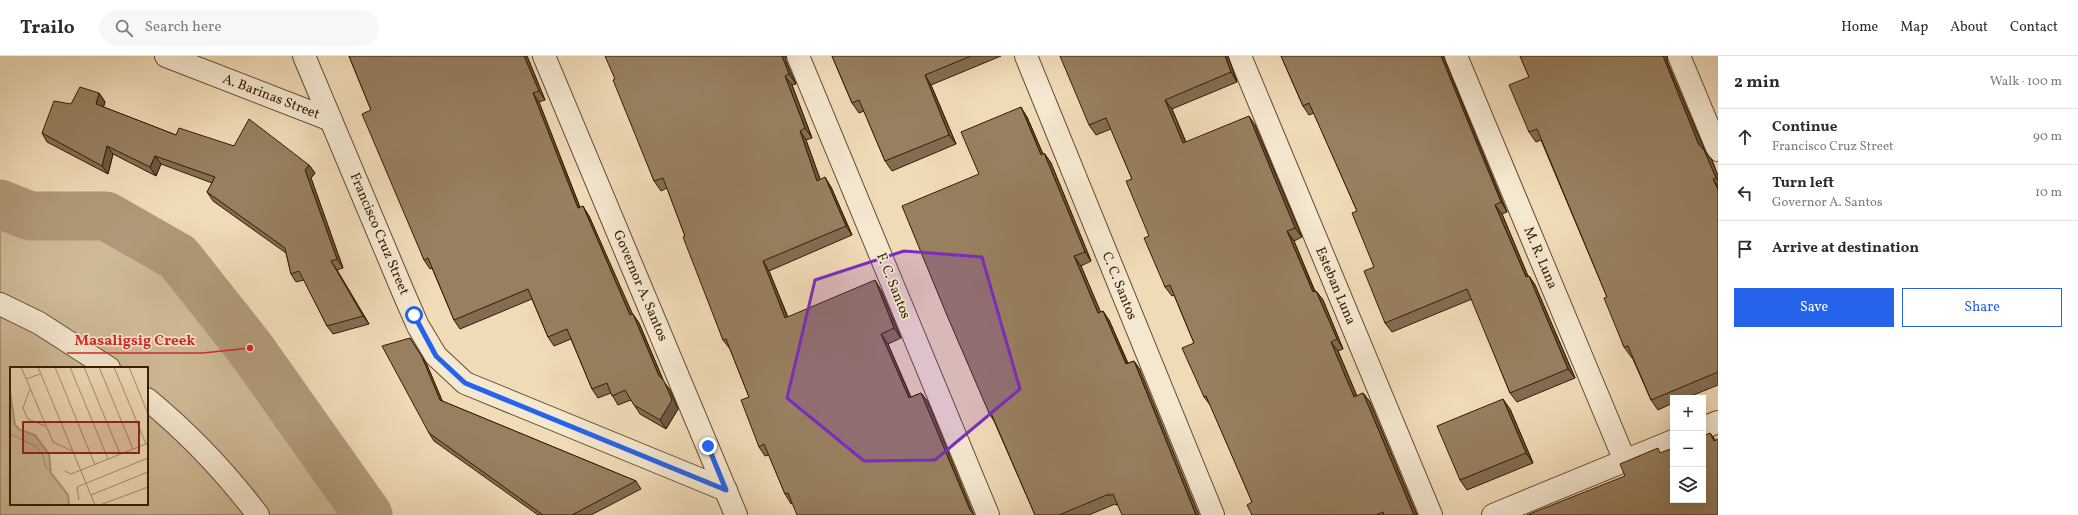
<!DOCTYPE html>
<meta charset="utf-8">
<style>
body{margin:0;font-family:Vollkorn,serif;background:#f7f7f7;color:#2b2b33}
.controls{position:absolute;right:12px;bottom:12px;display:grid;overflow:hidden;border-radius:0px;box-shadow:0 4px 16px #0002}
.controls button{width:36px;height:36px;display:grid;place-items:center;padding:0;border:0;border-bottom:1px solid #e1e1e2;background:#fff;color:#2b2b33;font:20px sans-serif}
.stop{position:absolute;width:12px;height:12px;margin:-9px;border:3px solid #2563eb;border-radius:50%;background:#fff}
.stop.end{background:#2563eb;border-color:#fff;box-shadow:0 1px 4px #0008}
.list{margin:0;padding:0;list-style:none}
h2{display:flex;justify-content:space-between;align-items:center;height:52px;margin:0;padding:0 16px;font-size:17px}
h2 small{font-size:13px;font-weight:400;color:#7c7c81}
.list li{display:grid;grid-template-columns:26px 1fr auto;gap:12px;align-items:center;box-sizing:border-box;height:56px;padding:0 16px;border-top:1px solid #e1e1e2}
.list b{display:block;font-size:15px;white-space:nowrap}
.list p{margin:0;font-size:13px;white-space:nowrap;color:#7c7c81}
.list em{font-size:13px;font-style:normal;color:#7c7c81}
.actions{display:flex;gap:8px;padding:12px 16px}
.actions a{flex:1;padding:9px 0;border:1px solid #2563eb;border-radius:0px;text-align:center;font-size:14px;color:#2563eb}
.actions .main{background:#2563eb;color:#fff}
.icon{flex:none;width:22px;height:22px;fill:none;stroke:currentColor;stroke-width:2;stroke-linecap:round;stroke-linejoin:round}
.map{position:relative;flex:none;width:1718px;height:459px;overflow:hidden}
header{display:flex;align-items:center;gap:24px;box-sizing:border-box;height:56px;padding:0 20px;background:#fff;border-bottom:1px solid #e1e1e2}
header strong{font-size:19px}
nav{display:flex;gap:22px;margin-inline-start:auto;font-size:14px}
.search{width:280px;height:36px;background:#f7f7f7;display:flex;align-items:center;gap:10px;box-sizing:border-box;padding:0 14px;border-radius:22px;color:#7c7c81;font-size:15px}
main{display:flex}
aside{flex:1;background:#fff}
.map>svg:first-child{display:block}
.green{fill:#d0bb98;stroke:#836c4c;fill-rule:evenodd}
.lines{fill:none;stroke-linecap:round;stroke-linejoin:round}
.river{stroke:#b19a79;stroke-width:49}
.minor-casing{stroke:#644c2e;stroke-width:24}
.minor{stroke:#f5e8d0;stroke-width:22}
.wall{fill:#826d52;stroke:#361c00}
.shaded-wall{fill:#6a5942;stroke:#361c00}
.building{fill:#977f5f;stroke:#361c00}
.route{stroke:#2563eb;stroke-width:5}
.marked{fill:#7b2cbf;fill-opacity:0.2;stroke:#7b2cbf;stroke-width:3;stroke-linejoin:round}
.labels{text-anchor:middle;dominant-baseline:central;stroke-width:3.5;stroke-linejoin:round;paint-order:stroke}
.street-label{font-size:14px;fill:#361c00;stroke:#f5e8d0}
.inset-river{fill:none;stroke:#b19a79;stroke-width:2}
.inset-road{fill:none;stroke:#a68f6e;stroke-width:1}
.view{fill:#8f2418;fill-opacity:0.15;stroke:#8f2418;stroke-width:2}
.inset-edge{fill:none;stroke:#361c00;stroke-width:2}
.leader{fill:none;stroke:#d62828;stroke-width:1.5}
.callout-dot{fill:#d62828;stroke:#f5e8d0;stroke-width:1.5}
.callout-label{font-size:15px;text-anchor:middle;font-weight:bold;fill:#d62828;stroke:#f5e8d0;stroke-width:3.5;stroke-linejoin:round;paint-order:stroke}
</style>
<header>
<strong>Trailo</strong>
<div class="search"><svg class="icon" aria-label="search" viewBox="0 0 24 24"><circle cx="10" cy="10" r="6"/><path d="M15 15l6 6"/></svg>Search here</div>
<nav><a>Home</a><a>Map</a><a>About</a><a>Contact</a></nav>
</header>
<main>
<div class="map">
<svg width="1718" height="459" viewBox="0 0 1718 459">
<rect width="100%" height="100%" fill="#f0dbb7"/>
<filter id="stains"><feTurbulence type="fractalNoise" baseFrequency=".005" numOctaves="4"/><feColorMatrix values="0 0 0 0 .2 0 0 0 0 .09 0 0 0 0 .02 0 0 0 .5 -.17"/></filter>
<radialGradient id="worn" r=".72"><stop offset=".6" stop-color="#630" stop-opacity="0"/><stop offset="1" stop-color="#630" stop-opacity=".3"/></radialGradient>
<path class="green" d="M 0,148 L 30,160 L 106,160 L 178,201 L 250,292 L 368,459 L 0,459 ZM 11,312 L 147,312 L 147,448 L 11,448 Z"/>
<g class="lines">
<polyline class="river" points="0,148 30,160 106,160 178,201 250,292 368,459"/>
<g class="minor-casing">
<g id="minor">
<polyline points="166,0 331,64"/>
<polyline points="304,0 404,238 418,270 436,300 465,327 726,434"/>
<polyline points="544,0 736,459"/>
<polyline points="798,0 988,459"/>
<polyline points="1026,0 1213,459"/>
<polyline points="1240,0 1431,459"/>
<polyline points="1456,0 1625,405"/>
<polyline points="1679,0 1718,94"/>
<polyline points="0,248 39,267 109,312"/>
<path d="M 147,343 C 187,376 227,418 258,459"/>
<polyline points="1703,372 1718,366"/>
<polyline points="1493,459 1673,385"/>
</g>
</g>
<use href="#minor" class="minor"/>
</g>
<g class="wall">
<polygon points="349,0 527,0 545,44 539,46 580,151 589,160 632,258 639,267 664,326 670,334 678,353 666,373 640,358 631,344 618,349 611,337 598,342 592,333 571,283 554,290 548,281 532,243 460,273 454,264 432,212 430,213 424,204 371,54"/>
<polygon points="832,0 1001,0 931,29 956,88 892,115 885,105 864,55 859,57 852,47"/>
<polygon points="1228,0 1237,26 1172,53 1186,86 1255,69 1302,181 1294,185 1315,235 1316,235 1323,244 1343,293 1338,295 1357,340 1363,337 1370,346 1417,459 1252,459 1252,446 1211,350 1204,341 1194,287 1174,239 1172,240 1165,231 1132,123 1111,73 1096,79 1089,69"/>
<polygon points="1281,0 1443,0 1507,156 1502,158 1528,220 1529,220 1535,229 1575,322 1517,346 1510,337 1472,243 1392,276 1385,267 1374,211 1357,155 1314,57 1309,59 1303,50"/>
<polygon points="1520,0 1667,0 1667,5 1705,95 1712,104 1718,120 1718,329 1686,342 1673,342 1673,347 1658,354 1651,344 1632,301 1632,302 1624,291 1607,241 1541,84 1536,86 1529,76 1529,21"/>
<polygon points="786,5 796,28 792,29 812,82 806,84 820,123 831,131 852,179 769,215 788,261 881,234 901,282 888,288 911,341 921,337 928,346 791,448 785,438 769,399 765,400 759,391 749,341 730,293 723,284 685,180 667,132 661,135 654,125 615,23"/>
<polygon points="99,37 105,46 103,51 176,79 234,90 309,109 315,117 311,122 343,212 337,214 369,268 333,278 327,270 304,224 296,226 291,218 286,197 213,145 207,136 212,127 161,108 156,120 113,98 108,118 47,86 42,77 71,48"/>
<polygon points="1027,61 1043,98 1044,97 1051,107 1091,205 1081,210 1100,256 1109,264 1128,307 1134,305 1140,314 1118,449 1116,449 1115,448 1089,459 1035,459 994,365 989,357 979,118"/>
<polygon points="410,282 427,309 442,345 636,425 641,433 591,459 538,459 434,385 429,377"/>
<polygon points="1510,353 1533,407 1467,434 1460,424"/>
</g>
<g class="shaded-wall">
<polygon points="524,0 527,0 545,44 539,35"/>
<polygon points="782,0 786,0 786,5 796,28 789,18"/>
<polygon points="1225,0 1228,0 1237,26 1231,16"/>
<polygon points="1441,0 1443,0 1507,156 1501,146"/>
<polygon points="1663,0 1667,0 1667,5 1705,95 1712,104 1718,120 1718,125 1699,89"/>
<polygon points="925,19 931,29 956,88 949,79"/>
<polygon points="785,20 792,29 812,82 805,72"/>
<polygon points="99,37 105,46 102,56 96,48"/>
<polygon points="533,37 539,46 584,162 578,152"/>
<polygon points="1165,44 1172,53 1190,97 1183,87"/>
<polygon points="1021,51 1027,61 1047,108 1041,99"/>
<polygon points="1249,60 1255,69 1302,181 1295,172"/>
<polygon points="800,75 806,84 824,134 817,125"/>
<polygon points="107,90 113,98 108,118 102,110"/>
<polygon points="1044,97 1051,107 1091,205 1085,196"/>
<polygon points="155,100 161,108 156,120 150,111"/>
<polygon points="309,109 315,117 311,122 343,212 337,203 305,114"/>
<polygon points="825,121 831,131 852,179 846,170"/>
<polygon points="1713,123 1718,130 1718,134"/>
<polygon points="1495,149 1502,158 1532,230 1526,221"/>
<polygon points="583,150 589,160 637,268 630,259"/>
<polygon points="1287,175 1294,185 1319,246 1313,236"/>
<polygon points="1074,200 1081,210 1105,266 1098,257"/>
<polygon points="331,205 337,214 369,268 363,260"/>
<polygon points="763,205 769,215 792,272 785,262"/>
<polygon points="1529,220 1535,229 1575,322 1568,313"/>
<polygon points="875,224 881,234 901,282 894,272"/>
<polygon points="1316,235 1323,244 1343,293 1337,283"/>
<polygon points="1103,255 1109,264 1132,318 1126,308"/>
<polygon points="633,258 639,267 664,326 670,334 678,353 666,373 660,364 659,320"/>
<polygon points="881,278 888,288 915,352 909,342"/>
<polygon points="410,282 427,309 445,351 440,344"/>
<polygon points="1331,286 1338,295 1361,350 1354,341"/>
<polygon points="1134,305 1140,314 1199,459 1196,459"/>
<polygon points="921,337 928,346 974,459 970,454"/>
<polygon points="1363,337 1370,346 1417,459 1414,459"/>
<polygon points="1503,343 1510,353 1533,407 1526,397"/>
<polygon points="1710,377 1717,386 1714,385"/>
</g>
<g class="building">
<polygon points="349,0 524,0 539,35 533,37 578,152 583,150 630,259 633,258 659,320 664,325 672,344 660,364 634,349 625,334 612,340 607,327 592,333 567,273 548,281 528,233 454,264 428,202 424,204 362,58 371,54"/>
<polygon points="605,0 782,0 789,18 785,20 805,72 800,75 817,125 825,121 846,170 763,205 785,262 875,224 894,272 881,278 909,342 921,337 970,454 974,459 797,459 788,437 785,438 764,388 759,391 741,344 749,341 726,283 723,284 683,181 685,180 663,122 654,125 613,24 615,23"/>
<polygon points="832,0 971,0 925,19 949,79 885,105 859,44 852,47"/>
<polygon points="1060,0 1225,0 1231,16 1165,44 1183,87 1249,60 1295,172 1287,175 1313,236 1316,235 1337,283 1331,286 1354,341 1363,337 1414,459 1384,459 1383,456 1376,459 1252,459 1247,449 1252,446 1206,340 1204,341 1182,292 1194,287 1170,229 1165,231 1144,182 1149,180 1126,125 1132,123 1106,62 1089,69"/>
<polygon points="1281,0 1441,0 1501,146 1495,149 1526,221 1529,220 1568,313 1510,337 1467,233 1385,267 1364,215 1374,211 1352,157 1357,155 1309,47 1303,50"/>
<polygon points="1520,0 1663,0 1699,89 1704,94 1716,122 1713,123 1718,134 1718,316 1651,344 1628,290 1624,291 1604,242 1607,241 1537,73 1529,76 1509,29 1529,21"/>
<polygon points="80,31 99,37 96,48 176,79 179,72 234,90 249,63 309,109 305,114 337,203 331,205 363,260 327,270 299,215 291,218 285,192 207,136 215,121 155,100 150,111 107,90 102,110 42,77 54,45 71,48"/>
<polygon points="1021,51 1041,99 1044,97 1085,196 1074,200 1098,257 1103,255 1126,308 1134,305 1196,459 1122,459 1113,438 1109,440 1109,438 1059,459 1035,459 991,357 989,357 946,257 902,150 979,118 961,76"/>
<polygon points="410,282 422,301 440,344 636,425 572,459 543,459 429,377 382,290"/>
<polygon points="1503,343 1526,397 1460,424 1437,370"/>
<polygon points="1710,377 1714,385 1718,383 1718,459 1527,459 1625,420 1620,408 1658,392 1660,397 1673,392 1673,444 1703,444 1703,380"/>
</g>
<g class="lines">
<polyline class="route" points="414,259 436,300 465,327 726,434 708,390"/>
</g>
<path class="marked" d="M 904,195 L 982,201 L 1020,333 L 935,404 L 864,405 L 787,342 L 815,224 Z"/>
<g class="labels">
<g class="street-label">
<text transform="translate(271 41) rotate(21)">A. Barinas Street</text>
<text transform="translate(379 178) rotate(67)">Francisco Cruz Street</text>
<text transform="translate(1540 202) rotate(67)">M. R. Luna</text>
<text transform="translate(640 230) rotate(67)">Governor A. Santos</text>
<text transform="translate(893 230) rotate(68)">F. C. Santos</text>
<text transform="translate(1119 230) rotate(68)">C. C. Santos</text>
<text transform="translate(1335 230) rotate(67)">Esteban Luna</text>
</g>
</g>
<g transform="translate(10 311)">
<rect width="138" height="138" fill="#f0dbb7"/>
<path d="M 0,26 L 5,58 L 10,63 L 25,68 L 39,87 L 41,106 L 58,128 L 59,138 L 0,138 Z" fill="#d0bb98"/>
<path class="inset-river" d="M 0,25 L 5,58 L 10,63 L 25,68 L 39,87 L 41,106 L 58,128 L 59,138"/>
<path class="inset-road" d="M 11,0 L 43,75 L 62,84M 28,0 L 85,138M 45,0 L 85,98M 60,0 L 98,92M 74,0 L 110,87M 89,0 L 123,82M 104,0 L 136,77M 119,0 L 138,47M 16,12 L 30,7M 20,22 L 13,41 L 18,52 L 35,59M 0,67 L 25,79 L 32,87 L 36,101 L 41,103M 55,104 L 61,107 L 138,76M 81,128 L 138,105M 69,133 L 67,120 L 138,91M 90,138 L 138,120"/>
<path class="view" d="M 13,55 L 129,55 L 129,86 L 13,86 Z"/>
<rect width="138" height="138" class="inset-edge"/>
</g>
<path class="leader" d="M250 292L203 297H67"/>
<circle class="callout-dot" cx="250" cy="292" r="4"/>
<g class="callout-label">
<text x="135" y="289">Masaligsig Creek</text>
</g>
<rect width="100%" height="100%" filter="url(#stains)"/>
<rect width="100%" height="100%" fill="url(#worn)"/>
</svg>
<div class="controls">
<button>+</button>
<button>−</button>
<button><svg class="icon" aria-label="layers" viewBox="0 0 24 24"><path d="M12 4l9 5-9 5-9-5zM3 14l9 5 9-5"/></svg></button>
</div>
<div class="stop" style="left:414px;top:259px"></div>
<div class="stop end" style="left:708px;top:390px"></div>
</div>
<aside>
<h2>2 min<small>Walk · 100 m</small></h2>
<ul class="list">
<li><svg class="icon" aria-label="ahead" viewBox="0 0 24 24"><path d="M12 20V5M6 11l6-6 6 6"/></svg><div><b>Continue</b><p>Francisco Cruz Street</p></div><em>90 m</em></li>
<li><svg class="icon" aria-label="left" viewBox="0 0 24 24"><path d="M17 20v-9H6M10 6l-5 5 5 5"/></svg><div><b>Turn left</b><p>Governor A. Santos</p></div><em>10 m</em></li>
<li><svg class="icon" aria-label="arrive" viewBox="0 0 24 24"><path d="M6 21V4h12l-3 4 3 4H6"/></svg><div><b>Arrive at destination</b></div></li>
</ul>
<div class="actions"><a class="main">Save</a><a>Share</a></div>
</aside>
</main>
